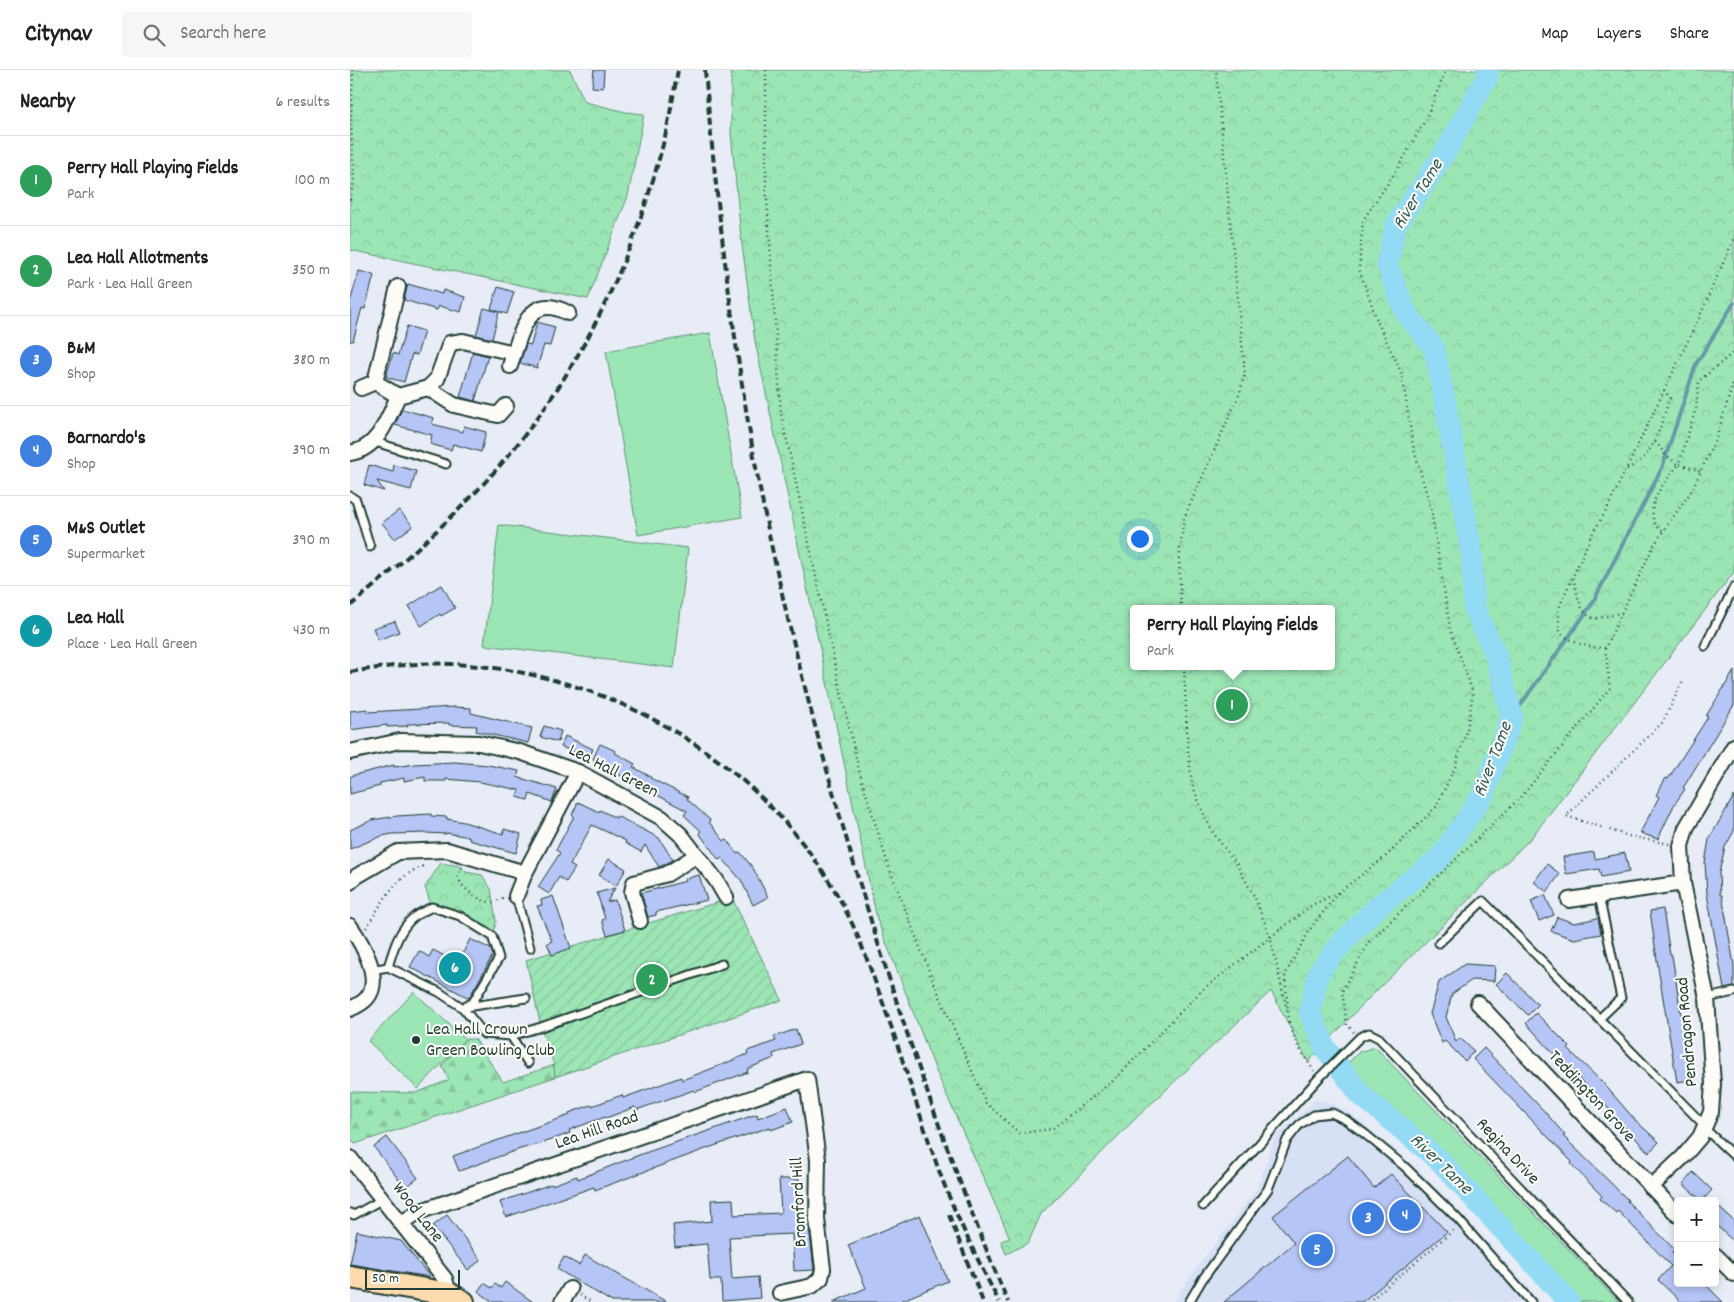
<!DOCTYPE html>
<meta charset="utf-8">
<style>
body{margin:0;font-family:Dekko,sans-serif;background:#f6f6f6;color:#202124}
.controls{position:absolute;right:15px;bottom:15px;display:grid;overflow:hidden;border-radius:5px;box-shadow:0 2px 8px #0003}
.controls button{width:45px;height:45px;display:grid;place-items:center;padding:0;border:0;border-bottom:1px solid #e0e0e0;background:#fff;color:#202124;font:25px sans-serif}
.scale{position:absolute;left:15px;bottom:12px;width:95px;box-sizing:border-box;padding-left:5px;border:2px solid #1f3d34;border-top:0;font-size:14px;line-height:18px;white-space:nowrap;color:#1f3d34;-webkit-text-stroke:4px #fdfcf7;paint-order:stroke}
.you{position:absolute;left:789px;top:468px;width:18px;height:18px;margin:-12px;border:4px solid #fff;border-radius:50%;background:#1a73e8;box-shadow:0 0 0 8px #1a73e833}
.badge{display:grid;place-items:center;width:32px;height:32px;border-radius:50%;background:#d93025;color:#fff;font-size:16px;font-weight:700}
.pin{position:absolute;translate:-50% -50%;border:2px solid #fff;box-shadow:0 1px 5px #0006}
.popup{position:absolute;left:780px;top:535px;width:205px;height:65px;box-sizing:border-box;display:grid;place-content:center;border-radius:5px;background:#fff;filter:drop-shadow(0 1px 4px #0005);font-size:16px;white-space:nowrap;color:#757577}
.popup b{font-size:19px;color:#202124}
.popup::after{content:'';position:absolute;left:50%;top:100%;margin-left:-10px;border:10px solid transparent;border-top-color:#fff}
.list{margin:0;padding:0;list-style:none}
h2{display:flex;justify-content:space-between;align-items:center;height:65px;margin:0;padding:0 20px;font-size:21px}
h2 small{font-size:16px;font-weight:400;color:#757577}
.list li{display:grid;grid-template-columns:32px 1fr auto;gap:15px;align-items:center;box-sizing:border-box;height:90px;padding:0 20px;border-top:1px solid #e0e0e0}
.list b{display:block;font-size:19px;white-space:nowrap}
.list p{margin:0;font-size:16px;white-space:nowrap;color:#757577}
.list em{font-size:16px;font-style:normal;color:#757577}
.icon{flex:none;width:28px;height:28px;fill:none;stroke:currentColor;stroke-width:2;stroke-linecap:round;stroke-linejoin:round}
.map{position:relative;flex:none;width:1384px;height:1232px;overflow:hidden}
header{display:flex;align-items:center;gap:30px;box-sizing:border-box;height:70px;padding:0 25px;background:#fff;border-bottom:1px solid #e0e0e0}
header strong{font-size:24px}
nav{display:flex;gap:28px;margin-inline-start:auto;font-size:18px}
.search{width:350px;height:45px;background:#f6f6f6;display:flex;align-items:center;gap:12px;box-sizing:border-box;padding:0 18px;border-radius:5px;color:#757577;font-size:19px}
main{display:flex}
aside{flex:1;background:#fff}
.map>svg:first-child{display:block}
.built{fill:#d8e0f6}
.grass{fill:#9ce6b5;stroke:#5e9274}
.forest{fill:url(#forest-firs);stroke:#5e9274}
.park{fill:url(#park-crowns);stroke:#5e9274;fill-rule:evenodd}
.garden{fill:url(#garden-furrows);stroke:#5e9274}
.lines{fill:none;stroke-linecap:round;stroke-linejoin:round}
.stream{stroke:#659ba7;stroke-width:4}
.river{stroke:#93daf4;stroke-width:22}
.building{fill:#b5c5f5;stroke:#1f3d34}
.lane-casing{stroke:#1f3d34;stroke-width:11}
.street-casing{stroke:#1f3d34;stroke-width:18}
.primary-casing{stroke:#1f3d34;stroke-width:26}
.path{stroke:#1f3d34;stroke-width:2.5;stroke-dasharray:1 4;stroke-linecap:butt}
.lane{stroke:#fdfcf7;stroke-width:7}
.street{stroke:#fdfcf7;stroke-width:14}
.primary{stroke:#fedbac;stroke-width:22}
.rail{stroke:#1f3d34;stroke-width:4;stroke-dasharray:8 4;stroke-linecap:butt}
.poi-dot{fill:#1f3d34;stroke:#fdfcf7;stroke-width:2}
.labels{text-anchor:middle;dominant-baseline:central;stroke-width:4;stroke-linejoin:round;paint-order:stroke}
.street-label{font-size:18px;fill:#1f3d34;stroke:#fdfcf7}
.poi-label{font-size:18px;fill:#1f3d34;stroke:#fdfcf7;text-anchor:start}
.water-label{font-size:19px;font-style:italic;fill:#365c5a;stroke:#fdfcf7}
</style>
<header>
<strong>Citynav</strong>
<div class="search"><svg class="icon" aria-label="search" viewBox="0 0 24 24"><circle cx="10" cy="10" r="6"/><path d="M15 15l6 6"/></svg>Search here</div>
<nav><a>Map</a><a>Layers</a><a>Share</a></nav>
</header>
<main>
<aside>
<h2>Nearby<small>6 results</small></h2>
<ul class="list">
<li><span class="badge" style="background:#2e9e5b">1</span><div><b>Perry Hall Playing Fields</b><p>Park</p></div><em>100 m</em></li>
<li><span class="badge" style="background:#2e9e5b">2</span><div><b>Lea Hall Allotments</b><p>Park · Lea Hall Green</p></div><em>350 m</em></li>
<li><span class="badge" style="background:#3f7fe0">3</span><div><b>B&amp;M</b><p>Shop</p></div><em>380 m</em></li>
<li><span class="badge" style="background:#3f7fe0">4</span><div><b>Barnardo's</b><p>Shop</p></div><em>390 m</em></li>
<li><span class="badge" style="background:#3f7fe0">5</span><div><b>M&amp;S Outlet</b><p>Supermarket</p></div><em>390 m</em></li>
<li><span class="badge" style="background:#0f9aa8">6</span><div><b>Lea Hall</b><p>Place · Lea Hall Green</p></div><em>430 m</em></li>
</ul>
</aside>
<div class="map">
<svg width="1384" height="1232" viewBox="0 0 1384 1232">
<defs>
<pattern id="forest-firs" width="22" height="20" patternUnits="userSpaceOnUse" patternTransform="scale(1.25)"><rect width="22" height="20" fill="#9ce6b5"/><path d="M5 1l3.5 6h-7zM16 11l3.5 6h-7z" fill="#86c69c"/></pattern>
<pattern id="park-crowns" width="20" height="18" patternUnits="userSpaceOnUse" patternTransform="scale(1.25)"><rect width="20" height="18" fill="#9ce6b5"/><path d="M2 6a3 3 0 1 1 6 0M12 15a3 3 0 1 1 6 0" fill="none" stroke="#86c69c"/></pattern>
<pattern id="garden-furrows" width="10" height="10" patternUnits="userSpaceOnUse" patternTransform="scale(1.25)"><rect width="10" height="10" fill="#9ce6b5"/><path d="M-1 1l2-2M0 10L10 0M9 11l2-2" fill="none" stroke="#86c69c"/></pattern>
</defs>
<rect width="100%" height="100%" fill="#e7ecf6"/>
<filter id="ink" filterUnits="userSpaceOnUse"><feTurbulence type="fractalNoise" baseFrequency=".02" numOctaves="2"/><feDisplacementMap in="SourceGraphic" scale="10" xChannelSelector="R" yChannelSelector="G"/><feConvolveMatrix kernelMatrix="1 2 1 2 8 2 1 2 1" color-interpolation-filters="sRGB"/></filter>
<g filter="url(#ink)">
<polygon class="built" points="965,1030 976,1031 1001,1044 1070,1101 1137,1171 1190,1232 823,1232 844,1201 907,1119 924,1069"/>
<g class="grass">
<polygon points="360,263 392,447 288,465 256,281"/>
<polygon points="149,455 338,478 324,598 134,575"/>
<polygon points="64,922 115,969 68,1019 18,971"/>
<polygon points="1025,977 1269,1232 1226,1232 1129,1119 1057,1051 1020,1021 998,993 1009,982"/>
</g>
<polygon class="forest" points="115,969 125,969 153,1012 204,995 205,1007 5,1074 0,1066 0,1022 66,1023 99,1010 92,996"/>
<g class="park">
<polygon points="0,0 220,0 235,32 276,42 294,44 278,126 238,229 0,180"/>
<path d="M 381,0 L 1384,0 L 1384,502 L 1181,768 L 1018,929 L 958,992 L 921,921 L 787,1047 L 691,1144 L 678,1173 L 656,1184 L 651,1171 L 660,1168 L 586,1001 L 527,849 L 405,271 L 391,167 L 381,62 ZM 783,539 L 981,539 L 981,596 L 783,596 Z"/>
<polygon points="91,793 109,796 116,802 132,805 141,819 146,851 144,863 115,844 80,832 75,817"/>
</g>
<polygon class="garden" points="382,828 432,930 205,1007 204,995 191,957 176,890"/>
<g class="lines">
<polyline class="stream" points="1162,647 1242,534 1312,398 1346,294 1384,233"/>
<polyline class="river" points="1138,0 1137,7 1096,81 1046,155 1037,194 1055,241 1084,278 1094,326 1122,486 1124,538 1146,585 1162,647 1133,725 1090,788 1026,838 991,874 969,902 960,942 975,978 1010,1024 1090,1091 1219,1232"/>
</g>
<g class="building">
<polygon points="244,0 254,0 253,18 242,17"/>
<polygon points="9,201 24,205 15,239 12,238 3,271 0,271 0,232"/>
<polygon points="58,214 92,224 93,220 115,227 111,242 89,236 87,240 54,230"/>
<polygon points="148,217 164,222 157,244 141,239"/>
<polygon points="134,238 149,242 142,269 126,265"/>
<polygon points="187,252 205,257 200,276 194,275 187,298 170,293 176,274 181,275"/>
<polygon points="57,256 74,261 67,285 62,284 54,312 36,307 43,283 48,285"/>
<polygon points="123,282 138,286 125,331 110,327"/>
<polygon points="52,339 84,348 82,354 113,362 114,356 136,362 131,382 103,374 101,380 80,374 82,365 45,355"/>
<polygon points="19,395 43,402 44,395 66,401 61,420 27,411 34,421 14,415"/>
<polygon points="49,440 63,456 45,469 32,453"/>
<polygon points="92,515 105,538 91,546 90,544 71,556 59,536 79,523 79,522"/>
<polygon points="45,551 49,562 28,570 23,558"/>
<polygon points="1384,601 1384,635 1333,718 1335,719 1324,735 1308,769 1290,763 1309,727 1306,725 1316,708 1318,709 1358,647 1356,646"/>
<polygon points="104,637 121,638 121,643 182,658 178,673 126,661 127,656 99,655 99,653 57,654 58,656 37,657 37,655 0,660 0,641 18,639 18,642"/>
<polygon points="194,656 211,661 208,672 190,667"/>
<polygon points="215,666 243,679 237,692 226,686 227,683 211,677"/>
<polygon points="250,674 266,681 265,683 285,694 283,697 301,707 300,708 338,727 337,729 360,750 359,752 374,771 377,770 387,784 390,782 403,798 418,827 403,835 391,810 372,788 369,790 349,763 351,761 334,745 337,741 262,701 263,698 243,689"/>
<polygon points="105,692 138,695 169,701 167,707 207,719 202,732 180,724 178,730 167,727 169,720 130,712 96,709 96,711 75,711 75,707 54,711 54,708 30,713 30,716 0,724 0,707 4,705 44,695 44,697 65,694"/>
<polygon points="1384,726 1384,761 1375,777 1369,803 1370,825 1372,825 1384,895 1384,917 1374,919 1357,824 1355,793 1359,769"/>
<polygon points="228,732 249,742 250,740 266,748 267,746 309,768 323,790 309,797 295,775 291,782 275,773 276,771 242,755 220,795 225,798 216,812 209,807 199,824 188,817 210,783 206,780 224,746 222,745"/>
<polygon points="81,744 81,746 97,747 97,749 114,752 153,764 154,759 171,764 166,783 119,770 120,767 96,763 96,764 76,763 42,764 32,766 0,779 0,760 22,750 47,746"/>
<polygon points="1244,782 1245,789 1275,783 1279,802 1251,807 1249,799 1216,804 1213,787"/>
<polygon points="259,789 276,799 266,816 249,805"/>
<polygon points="1197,794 1210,804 1197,822 1184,812"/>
<polygon points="349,805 357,830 306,842 306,845 298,847 291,823 336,811 335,809"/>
<polygon points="265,818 257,832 265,830 275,860 257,865 252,850 255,849 247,823"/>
<polygon points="1195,825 1204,845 1189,851 1181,831"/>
<polygon points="203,826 221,878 202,885 197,873 202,871 187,836 192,835 191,830"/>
<polygon points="1313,839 1320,885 1322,885 1341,1010 1327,1012 1309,904 1300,841"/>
<polygon points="1207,847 1224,853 1248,848 1251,864 1224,869 1201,861"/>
<polygon points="120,869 141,879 143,885 119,928 60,897 69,881 79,887 83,880 108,893"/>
<polygon points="1115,894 1145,896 1144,911 1122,910 1102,924 1096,947 1106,972 1110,968 1124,981 1115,991 1095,971 1092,973 1080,944 1089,912"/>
<polygon points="1157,903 1188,935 1178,945 1146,914"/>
<polygon points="1186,943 1220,977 1218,979 1254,1014 1285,1050 1309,1072 1299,1083 1245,1024 1210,991 1176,953"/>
<polygon points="446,959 451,974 423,984 424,988 397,999 398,1002 345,1022 344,1020 286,1040 285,1037 256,1048 255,1047 219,1060 220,1063 198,1071 167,1080 109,1101 103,1086 220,1045 219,1043 241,1035 242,1036 272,1025 273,1028 331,1007 332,1010 371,995 398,984 397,981 426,971 424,967"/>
<polygon points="1134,978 1195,1042 1215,1065 1213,1066 1278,1130 1277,1131 1325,1180 1322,1183 1328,1188 1328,1213 1354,1213 1373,1232 1331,1232 1308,1210 1321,1196 1268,1141 1266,1143 1250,1129 1252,1126 1221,1094 1222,1092 1123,989"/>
<polygon points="437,1037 443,1052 421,1060 420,1057 361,1077 245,1120 244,1117 156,1147 150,1132 201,1114 202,1115 227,1106 228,1109 289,1085 407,1044 408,1048"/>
<polygon points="37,1067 68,1108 55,1118 24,1077"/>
<polygon points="998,1086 1024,1118 1041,1104 1097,1162 1012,1232 874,1232 944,1173 923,1146"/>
<polygon points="1343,1102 1362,1120 1352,1131 1333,1114"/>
<polygon points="429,1109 449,1109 451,1156 459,1155 464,1200 444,1201 442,1164 379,1167 382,1209 408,1207 410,1228 372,1231 371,1210 360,1210 357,1174 325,1177 323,1155 362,1151 361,1130 383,1129 384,1145 431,1143"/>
<polygon points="1365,1134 1384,1151 1384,1172 1365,1154"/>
<polygon points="97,1145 131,1190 118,1200 83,1156"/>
<polygon points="570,1145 598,1211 548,1232 483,1232 516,1218 498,1175"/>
<polygon points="7,1161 51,1171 80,1207 0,1194"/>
<polygon points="235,1185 271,1206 317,1232 262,1232 207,1199 214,1187 229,1195"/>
<polygon points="155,1212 165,1219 183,1232 143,1232 128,1221 134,1213 142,1218 145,1214 151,1218"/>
</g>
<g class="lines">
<g class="lane-casing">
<g id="lane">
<polyline points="22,371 96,394"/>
<polyline points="0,426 6,430 20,477"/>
<polyline points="1355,576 1384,517"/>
<polyline points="166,826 180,878"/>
<polyline points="1249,826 1271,928 1249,949"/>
<polyline points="1089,873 1133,831 1355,1056"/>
<path d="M 38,897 C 43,880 49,859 64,847 C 69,843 76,840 82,837 L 110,846 L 142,866 L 149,888 L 123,932 L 113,938"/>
<polyline points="21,900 38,897 89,922 113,938 134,964 161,966 191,957 372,894"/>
<polyline points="1357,928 1384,922"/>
<polyline points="116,937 176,928"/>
<polyline points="161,966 178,993"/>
<polyline points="1354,1058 1384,1086"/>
<polyline points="853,1136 969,1008 1010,967 1019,963 1029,968 1278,1232"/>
<polyline points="0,1143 4,1145 33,1129"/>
<polyline points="839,1232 852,1210 918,1119 937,1070 949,1055 964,1045 982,1043 996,1050 1015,1064 1054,1096 1107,1148 1181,1232"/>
</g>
</g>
<g class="street-casing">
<g id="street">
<polyline points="160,296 164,283"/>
<polyline points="25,312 48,217"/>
<polyline points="11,318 25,312 48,326"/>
<path d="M 78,318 L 87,309 L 100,273 L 113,271 L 164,283 C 170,267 176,236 199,237 C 206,237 212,240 218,243"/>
<path d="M 0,383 C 28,379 38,349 48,326 L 78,318 L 104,335 L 148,345 L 156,336"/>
<polyline points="0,682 50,671 129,673 170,682 228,702 312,748 331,765 366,810 376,827"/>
<polyline points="0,812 7,806 48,782 97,780 175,803"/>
<polyline points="166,826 175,803 228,702"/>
<polyline points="1219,830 1333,813"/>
<polyline points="290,851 282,822 284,813 317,804 347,785"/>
<path d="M 0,856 C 12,873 33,909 17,928 C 12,934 6,936 0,939"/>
<polyline points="1128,933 1328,1145"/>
<polyline points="0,1088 95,1209 99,1224"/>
<polyline points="1301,1117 1333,1087 1350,1067 1361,1042 1363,1014 1357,928 1333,813 1331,776 1336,758 1384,676"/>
<polyline points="52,1153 68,1142 457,1009 468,1090 467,1149 473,1199 471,1208 462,1216 430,1223"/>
<polyline points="1365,1185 1384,1204"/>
<polyline points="212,1232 220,1219"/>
</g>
</g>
<g class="primary-casing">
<polyline id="primary" points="0,1207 99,1224 113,1232"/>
</g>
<g class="path">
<polyline points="416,0 416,114 431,343 490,618 510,704 538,795 582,908 636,1033 669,1063 702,1059 763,1011 852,920 962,835 989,822"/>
<polyline points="0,130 4,111 1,51 3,0"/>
<path d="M 1305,372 C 1310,376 1311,379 1314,383 C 1318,388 1324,391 1329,394 C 1315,413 1294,432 1306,456 L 1313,461"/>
<path d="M 1277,399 C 1306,386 1310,355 1320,328 L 1314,320"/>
<polyline points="1350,401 1329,394 1346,338 1349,311 1384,282"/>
<path d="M 1223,508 C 1227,520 1230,551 1248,548 C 1256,547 1264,544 1272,543"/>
<polyline points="831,539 829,489 834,448 889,325 895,304 866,0"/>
<path d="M 1255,578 C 1238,578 1224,573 1210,563 L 1208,541 L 1214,526 L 1241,466 L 1256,441 L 1349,248 L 1384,168"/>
<polyline points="834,596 838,680 842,714 852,740 863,763 886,793 904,826 920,866 937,940"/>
<polyline points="1319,774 1279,766 1216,746 1313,652 1333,611"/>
<path d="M 112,797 C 110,801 108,805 109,809 C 112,819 132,833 142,832 C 146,831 151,829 154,827"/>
<path d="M 16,858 C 34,831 43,807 76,795"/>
<polyline points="939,952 935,905 960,859 989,822 1035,787 1086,737 1105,697 1117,659 1123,623 1100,558 1081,439 1063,376 1052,304 1028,253 1009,199 1013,150 1045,103 1076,49 1096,0"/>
<polyline points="939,952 946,973 964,1001"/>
<polyline points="1004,962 997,955 992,921 1019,872 1172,726 1260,618 1255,578 1304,475 1342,420 1367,366 1384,310"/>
<polyline points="230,1225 241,1232"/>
<polyline points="1018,1232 1105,1159"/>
</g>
<use href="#lane" class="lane"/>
<use href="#street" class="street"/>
<use href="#primary" class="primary"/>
<g class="rail">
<path d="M 355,0 C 366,127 381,255 403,381 C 424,501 454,619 487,736 C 535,904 590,1071 658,1232"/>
<path d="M 0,536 C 48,496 95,456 137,410 C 222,317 280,200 312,78 C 319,53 323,26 328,0"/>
<path d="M 0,602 C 33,597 67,592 101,594 C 265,601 424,697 498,845 C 511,871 520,898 530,925 C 551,982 568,1041 588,1098 C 605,1145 627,1188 649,1232"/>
<polyline points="599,1145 633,1232"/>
</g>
</g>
</g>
<circle class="poi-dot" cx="66" cy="970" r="5"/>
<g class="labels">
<g class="street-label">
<text transform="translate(263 702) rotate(27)">Lea Hall Green</text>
<text transform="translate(1338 962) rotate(-95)">Pendragon Road</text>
<text transform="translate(1241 1027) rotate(47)">Teddington Grove</text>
<text transform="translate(247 1061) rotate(-19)">Lea Hill Road</text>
<text transform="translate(1157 1082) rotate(47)">Regina Drive</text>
<text transform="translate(450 1132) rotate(-93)">Bromford Hill</text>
<text transform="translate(67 1143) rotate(52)">Wood Lane</text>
</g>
<g class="poi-label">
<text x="76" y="960">Lea Hall Crown<tspan x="76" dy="21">Green Bowling Club</tspan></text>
</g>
<g class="water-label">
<text transform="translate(1069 125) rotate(-58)">River Tame</text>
<text transform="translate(1144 690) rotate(-69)">River Tame</text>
<text transform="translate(1090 1095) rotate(44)">River Tame</text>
</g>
</g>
</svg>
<div class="controls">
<button>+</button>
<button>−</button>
</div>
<div class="scale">50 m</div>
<div class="you"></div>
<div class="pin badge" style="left:882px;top:635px;background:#2e9e5b">1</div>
<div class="popup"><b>Perry Hall Playing Fields</b>Park</div>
<div class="pin badge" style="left:302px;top:910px;background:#2e9e5b">2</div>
<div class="pin badge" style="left:1018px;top:1148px;background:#3f7fe0">3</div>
<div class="pin badge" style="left:1055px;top:1145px;background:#3f7fe0">4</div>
<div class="pin badge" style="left:967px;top:1180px;background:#3f7fe0">5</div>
<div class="pin badge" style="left:105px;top:898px;background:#0f9aa8">6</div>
</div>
</main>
